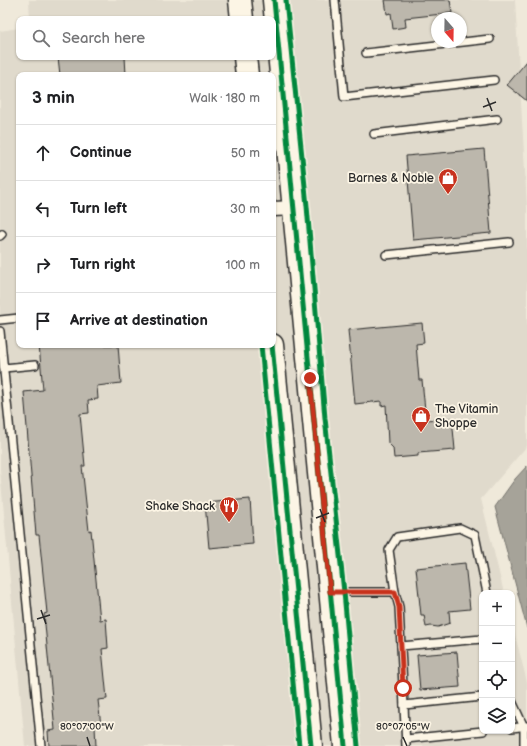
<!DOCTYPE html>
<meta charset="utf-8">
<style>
body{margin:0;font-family:"Balsamiq Sans",sans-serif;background:#f6f6f6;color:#202124}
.controls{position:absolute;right:12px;bottom:12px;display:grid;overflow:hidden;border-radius:8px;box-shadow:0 1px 3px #0004}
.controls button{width:36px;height:36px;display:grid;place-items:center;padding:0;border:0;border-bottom:1px solid #e0e0e0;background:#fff;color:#202124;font:20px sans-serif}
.compass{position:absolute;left:431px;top:12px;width:36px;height:36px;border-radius:50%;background:#fff;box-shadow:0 1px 3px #0004;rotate:160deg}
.stop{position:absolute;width:12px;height:12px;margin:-9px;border:3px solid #c8321e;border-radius:50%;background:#fff}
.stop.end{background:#c8321e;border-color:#fff;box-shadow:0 1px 4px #0008}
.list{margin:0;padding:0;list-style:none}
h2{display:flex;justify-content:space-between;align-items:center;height:52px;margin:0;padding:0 16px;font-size:17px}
h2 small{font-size:13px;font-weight:400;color:#757577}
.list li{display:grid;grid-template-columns:26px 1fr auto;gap:12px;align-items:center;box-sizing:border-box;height:56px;padding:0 16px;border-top:1px solid #e0e0e0}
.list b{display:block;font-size:15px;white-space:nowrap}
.list em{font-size:13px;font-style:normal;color:#757577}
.icon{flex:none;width:22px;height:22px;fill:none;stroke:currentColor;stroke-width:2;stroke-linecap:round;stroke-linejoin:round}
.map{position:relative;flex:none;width:527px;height:746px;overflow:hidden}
.search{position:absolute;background:#fff;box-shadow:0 1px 3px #0004;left:16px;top:16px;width:260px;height:44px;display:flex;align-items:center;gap:10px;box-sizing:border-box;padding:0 14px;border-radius:8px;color:#757577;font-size:15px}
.panel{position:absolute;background:#fff;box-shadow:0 1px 3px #0004;left:16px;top:72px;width:260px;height:276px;border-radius:8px}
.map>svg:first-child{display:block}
.built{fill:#e0dacc;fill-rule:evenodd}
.water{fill:#a6a399;stroke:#75736d}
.building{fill:#bcb7ac;stroke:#2b2b2b}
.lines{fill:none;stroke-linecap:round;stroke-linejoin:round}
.service-casing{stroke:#2b2b2b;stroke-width:10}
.minor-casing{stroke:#2b2b2b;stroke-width:17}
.primary-casing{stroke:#2b2b2b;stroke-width:25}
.service{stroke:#fcf5e5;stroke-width:7}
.minor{stroke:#fcf5e5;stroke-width:14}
.primary{stroke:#fcf5e5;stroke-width:22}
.cycleway-casing{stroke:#fcf5e5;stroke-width:8}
.cycleway{stroke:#00873e;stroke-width:5}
.route{stroke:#c8321e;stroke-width:5}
.ticks{fill:none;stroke:#2b2b2b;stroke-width:1.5}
.labels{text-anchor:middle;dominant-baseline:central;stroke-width:3.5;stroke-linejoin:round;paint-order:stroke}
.poi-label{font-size:12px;fill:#2b2b2b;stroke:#fcf5e5;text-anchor:end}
.ticks-label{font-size:10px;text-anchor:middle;fill:#2b2b2b;stroke:#fcf5e5;stroke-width:3.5;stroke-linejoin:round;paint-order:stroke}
</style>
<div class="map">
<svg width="527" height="746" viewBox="0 0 527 746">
<rect width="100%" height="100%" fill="#efe9da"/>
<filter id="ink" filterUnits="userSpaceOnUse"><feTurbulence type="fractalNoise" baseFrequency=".025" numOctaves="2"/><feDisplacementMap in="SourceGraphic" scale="8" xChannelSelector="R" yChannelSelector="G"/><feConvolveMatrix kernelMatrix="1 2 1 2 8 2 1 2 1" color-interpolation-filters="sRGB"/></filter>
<g filter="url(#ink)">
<path class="built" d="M 29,0 L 515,0 L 527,206 L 527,446 L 481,499 L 504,593 L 482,593 L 482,731 L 512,731 L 512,623 L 527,682 L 527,746 L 25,746 L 0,470 L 0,31 L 19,28 L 19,57 L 273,57 L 273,19 L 30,19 ZM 437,18 L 461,18 L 461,42 L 437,42 ZM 19,75 L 273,75 L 273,345 L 19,345 Z"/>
<polygon class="water" points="527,466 527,628 495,507 515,479"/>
<g class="building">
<polygon points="385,0 450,0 452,13 405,18 406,27 393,29 391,13 387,14"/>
<polygon points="58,57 125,57 126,75 60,75"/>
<polygon points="527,61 527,101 507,85"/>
<polygon points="484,149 491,233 413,240 406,156"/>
<polygon points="422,323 424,343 416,344 419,380 422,380 426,420 452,418 455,450 418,453 418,456 394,458 393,448 388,443 386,405 381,406 381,401 355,404 348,330"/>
<polygon points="39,345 118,345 121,383 97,386 98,399 88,400 89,413 80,414 85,466 82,466 89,531 91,530 100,620 106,619 108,648 102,649 107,699 98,700 101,726 95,727 96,746 49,746 48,731 55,730 44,614 47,613 39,535 36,535 24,392 43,390"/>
<polygon points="250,499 253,544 209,548 205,503"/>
<polygon points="465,563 470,609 449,611 450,623 438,627 431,626 426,627 424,615 421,615 416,568"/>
<polygon points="457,652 460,687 420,690 417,655"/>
</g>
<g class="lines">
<g class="service-casing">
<g id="service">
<polyline points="335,0 344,97 494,80"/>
<polyline points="366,53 490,39"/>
<polyline points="374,134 497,119"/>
<polyline points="0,236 2,234"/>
<polyline points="386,255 509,242"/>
<polyline points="0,320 19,318"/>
<polyline points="0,331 41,746"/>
<polyline points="4,368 35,365"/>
<polyline points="332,592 395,592 399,607 406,746"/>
<polyline points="395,592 389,550 397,537 460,528 475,535 487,593"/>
<polyline points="401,646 482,639"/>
<polyline points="512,701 524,727 524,746"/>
<polyline points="404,705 482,697"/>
<polyline points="512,728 527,726"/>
<polyline points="406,739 483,731"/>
</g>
</g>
<g class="minor-casing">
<polyline id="minor" points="273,209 294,208"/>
</g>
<g class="primary-casing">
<g id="primary">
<polyline points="240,0 242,19"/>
<polyline points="274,0 345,746"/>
<polyline points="245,57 247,75"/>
<polyline points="272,345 311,746"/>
</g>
</g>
<use href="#service" class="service"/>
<use href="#minor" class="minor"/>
<use href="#primary" class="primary"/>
<g class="cycleway-casing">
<g id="cycleway">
<polyline points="274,0 345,746"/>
<polyline points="286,0 307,206 325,418 344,592 358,746"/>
<polyline points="261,345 299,746"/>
<polyline points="272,345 311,746"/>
</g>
</g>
<use href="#cycleway" class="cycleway"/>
</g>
</g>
<g class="lines" filter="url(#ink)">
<polyline class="route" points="310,378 330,592 395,592 399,607 403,688"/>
</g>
<path class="ticks" d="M 487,98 L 492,111M 483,107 L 496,102M 320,509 L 325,522M 316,518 L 329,513M 41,610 L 46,624M 37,619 L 50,615M 87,737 L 90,746M 403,737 L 407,746"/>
<defs>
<g id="shop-pin" transform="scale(1)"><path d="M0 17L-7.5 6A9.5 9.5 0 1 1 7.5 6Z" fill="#c8321e" stroke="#fcf5e5"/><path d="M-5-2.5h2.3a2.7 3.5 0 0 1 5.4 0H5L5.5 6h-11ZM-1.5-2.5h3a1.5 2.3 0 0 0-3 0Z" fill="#fff"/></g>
<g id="restaurant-pin" transform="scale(1)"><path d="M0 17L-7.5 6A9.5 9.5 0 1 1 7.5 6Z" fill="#c8321e" stroke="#fcf5e5"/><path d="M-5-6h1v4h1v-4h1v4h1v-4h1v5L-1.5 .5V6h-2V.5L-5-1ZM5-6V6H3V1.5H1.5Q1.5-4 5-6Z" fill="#fff"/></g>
</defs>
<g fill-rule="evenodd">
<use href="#shop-pin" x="448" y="178"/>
<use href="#shop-pin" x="421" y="416"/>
<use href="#restaurant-pin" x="229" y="506"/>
</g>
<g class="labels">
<g class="poi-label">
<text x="434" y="178">Barnes &amp; Noble</text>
<text x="435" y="409" text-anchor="start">The Vitamin<tspan x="435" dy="14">Shoppe</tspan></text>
<text x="215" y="506">Shake Shack</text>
</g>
</g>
<g class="ticks-label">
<text x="87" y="730">80°07'00"W</text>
<text x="403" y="730">80°07'05"W</text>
</g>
</svg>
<div class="controls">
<button>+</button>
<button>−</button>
<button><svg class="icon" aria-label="locate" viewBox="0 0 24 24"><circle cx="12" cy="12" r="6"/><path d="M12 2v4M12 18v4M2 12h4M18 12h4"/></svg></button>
<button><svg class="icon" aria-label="layers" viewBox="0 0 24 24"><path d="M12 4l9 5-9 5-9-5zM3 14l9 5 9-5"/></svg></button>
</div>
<svg class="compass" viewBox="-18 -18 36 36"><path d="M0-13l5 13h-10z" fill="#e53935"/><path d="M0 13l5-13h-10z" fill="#757577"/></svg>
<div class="stop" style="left:403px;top:688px"></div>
<div class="stop end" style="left:310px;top:378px"></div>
<div class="search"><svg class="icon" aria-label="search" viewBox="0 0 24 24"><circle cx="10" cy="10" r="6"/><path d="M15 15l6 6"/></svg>Search here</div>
<section class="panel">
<h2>3 min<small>Walk · 180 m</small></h2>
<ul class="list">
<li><svg class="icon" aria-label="ahead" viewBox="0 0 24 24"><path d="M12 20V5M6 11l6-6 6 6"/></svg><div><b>Continue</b></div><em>50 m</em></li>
<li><svg class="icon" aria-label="left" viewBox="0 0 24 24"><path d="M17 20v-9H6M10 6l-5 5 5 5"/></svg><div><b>Turn left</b></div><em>30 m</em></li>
<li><svg class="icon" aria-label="right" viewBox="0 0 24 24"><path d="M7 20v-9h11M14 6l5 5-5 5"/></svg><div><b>Turn right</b></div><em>100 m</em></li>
<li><svg class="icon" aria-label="arrive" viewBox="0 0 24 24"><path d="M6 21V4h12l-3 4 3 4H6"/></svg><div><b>Arrive at destination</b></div></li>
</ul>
</section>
</div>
